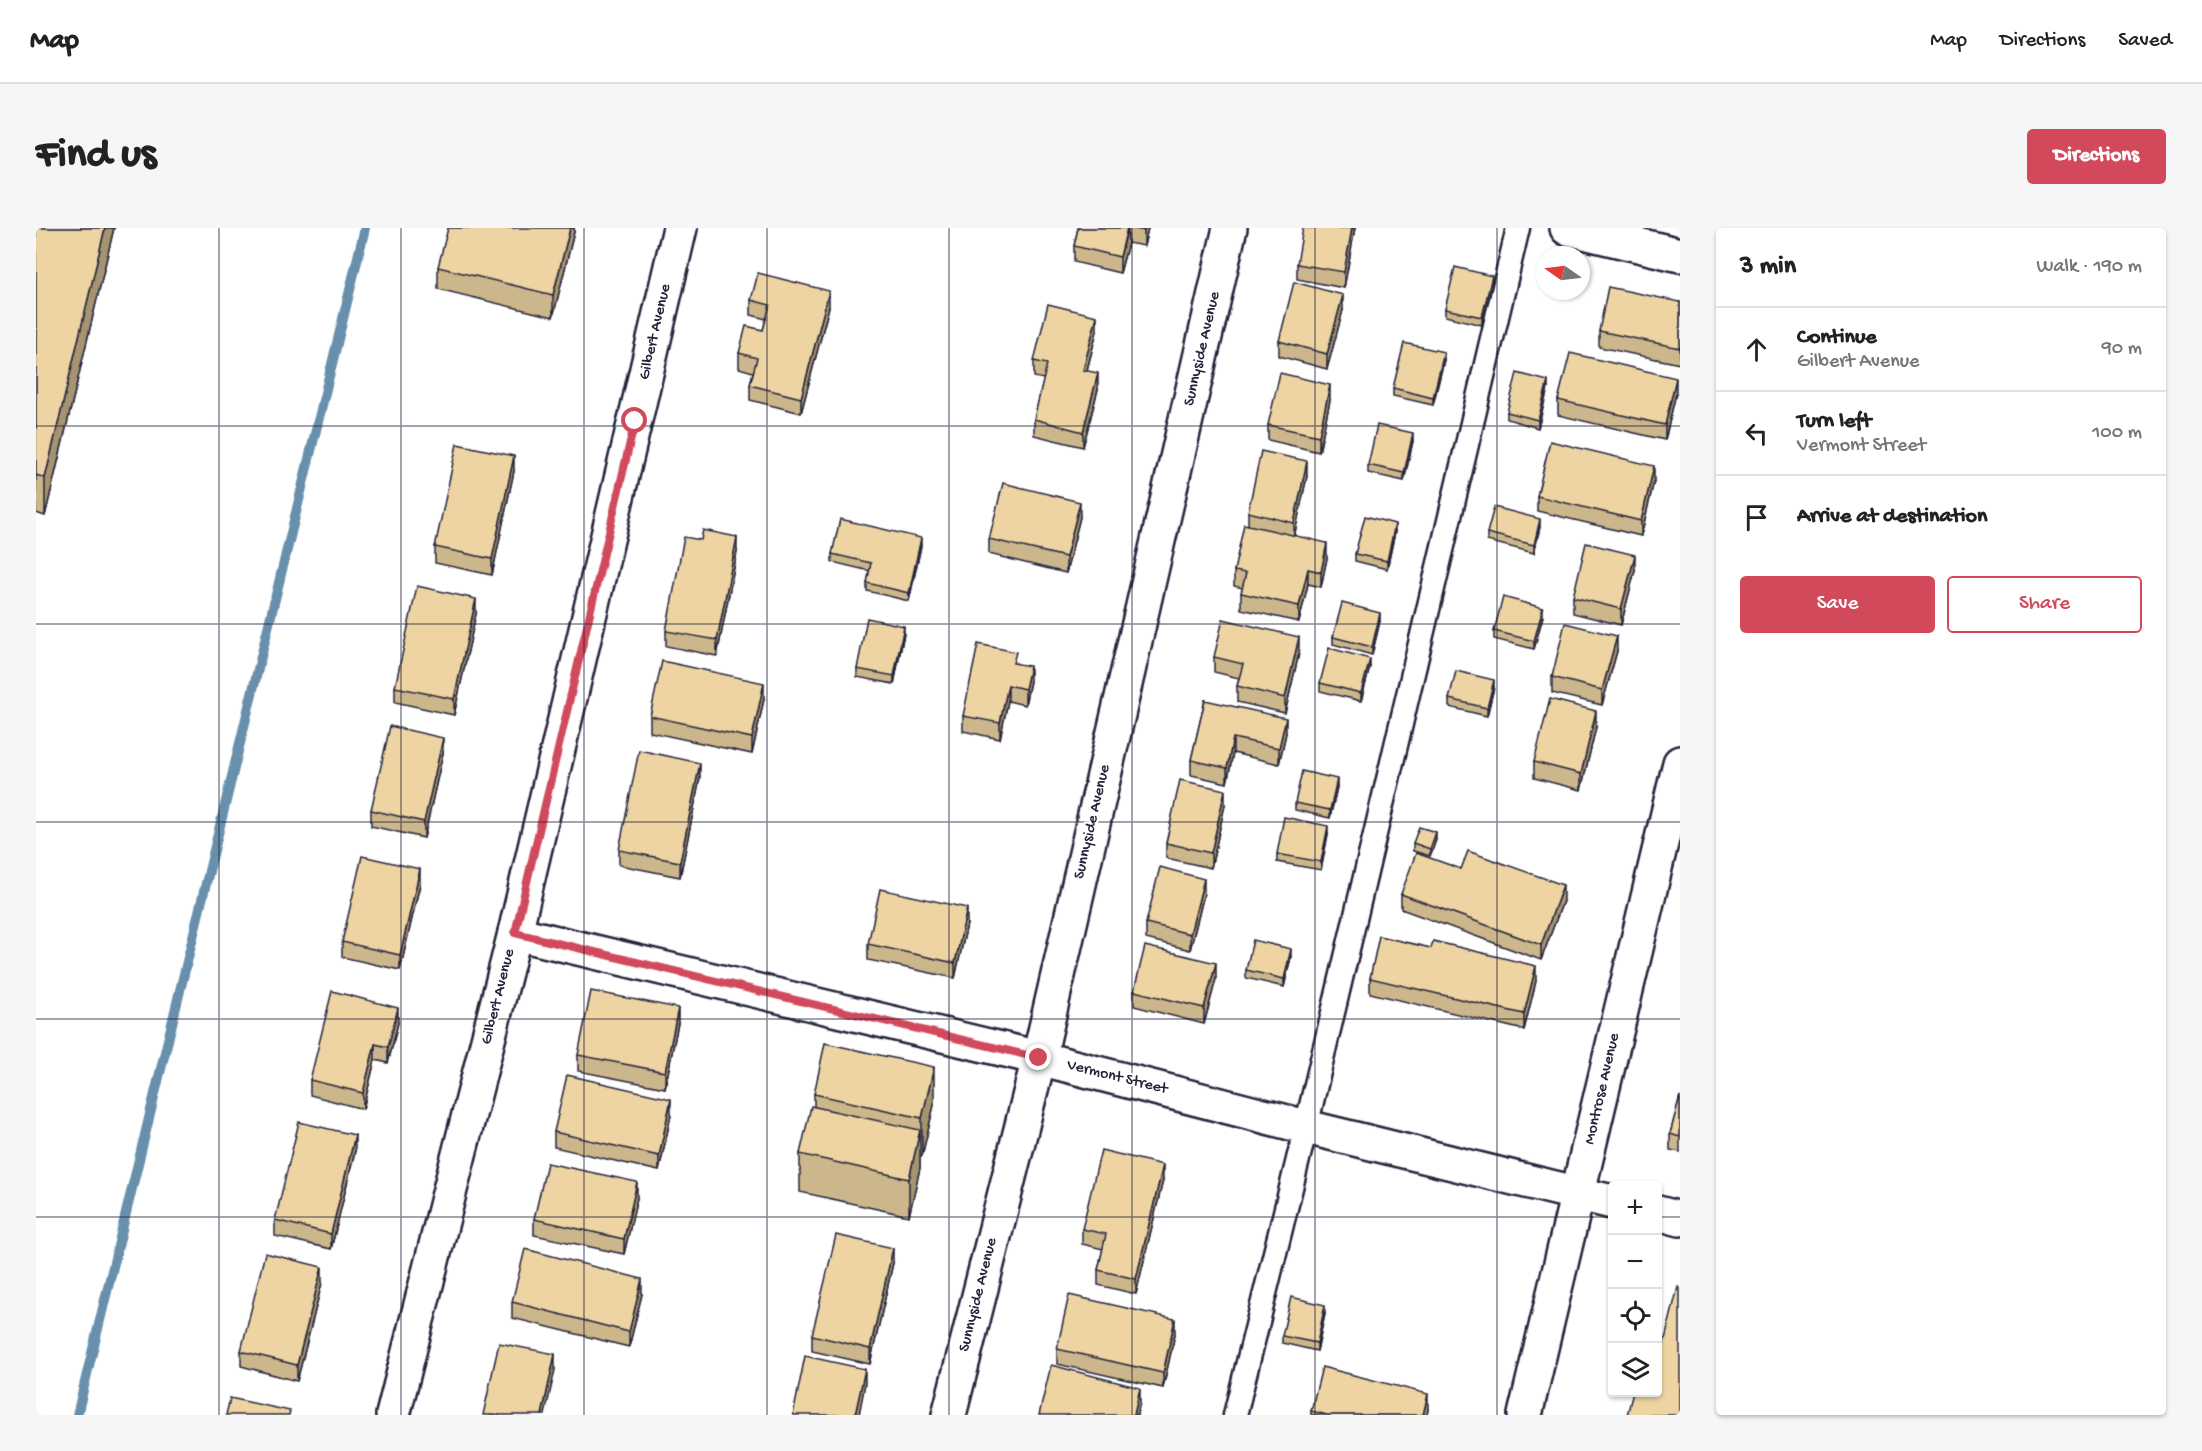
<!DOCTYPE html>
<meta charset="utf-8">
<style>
body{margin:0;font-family:"Gochi Hand",sans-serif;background:#f6f6f6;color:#222}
.controls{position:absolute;right:18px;bottom:18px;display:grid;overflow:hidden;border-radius:6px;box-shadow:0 2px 4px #0004}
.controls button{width:54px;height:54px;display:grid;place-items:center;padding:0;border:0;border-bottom:2px solid #e0e0e0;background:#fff;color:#222;font:30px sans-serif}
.compass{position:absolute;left:1500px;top:18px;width:54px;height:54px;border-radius:50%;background:#fff;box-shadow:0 2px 4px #0004;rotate:284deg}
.stop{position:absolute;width:18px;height:18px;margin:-14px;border:4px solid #d1495b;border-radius:50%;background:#fff}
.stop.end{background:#d1495b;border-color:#fff;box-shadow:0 2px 6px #0008}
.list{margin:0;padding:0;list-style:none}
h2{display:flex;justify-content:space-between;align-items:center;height:78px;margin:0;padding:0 24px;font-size:26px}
h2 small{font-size:20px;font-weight:400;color:#767676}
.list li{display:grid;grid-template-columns:39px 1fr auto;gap:18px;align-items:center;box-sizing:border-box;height:84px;padding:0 24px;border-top:2px solid #e0e0e0}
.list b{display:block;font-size:22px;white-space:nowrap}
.list p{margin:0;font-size:20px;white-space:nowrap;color:#767676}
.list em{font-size:20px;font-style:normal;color:#767676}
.actions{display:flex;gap:12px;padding:18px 24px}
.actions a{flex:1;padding:14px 0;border:2px solid #d1495b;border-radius:6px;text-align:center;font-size:21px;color:#d1495b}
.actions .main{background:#d1495b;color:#fff}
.icon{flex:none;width:33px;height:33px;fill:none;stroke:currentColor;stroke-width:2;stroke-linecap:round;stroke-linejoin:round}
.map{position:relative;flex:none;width:1644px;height:1187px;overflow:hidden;border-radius:6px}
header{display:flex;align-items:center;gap:36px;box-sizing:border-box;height:84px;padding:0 30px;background:#fff;border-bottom:2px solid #e0e0e0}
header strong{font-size:28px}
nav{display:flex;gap:33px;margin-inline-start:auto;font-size:21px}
.intro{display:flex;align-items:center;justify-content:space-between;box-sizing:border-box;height:144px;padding:0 36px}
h1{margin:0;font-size:42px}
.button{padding:15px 27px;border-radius:6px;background:#d1495b;color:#fff;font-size:21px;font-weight:700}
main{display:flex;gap:36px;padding:0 36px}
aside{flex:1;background:#fff;border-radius:6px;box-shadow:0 2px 4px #0004}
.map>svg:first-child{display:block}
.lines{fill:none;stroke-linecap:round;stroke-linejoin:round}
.stream{stroke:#6890ac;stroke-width:10}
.service-casing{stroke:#22223b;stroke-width:27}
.minor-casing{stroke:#22223b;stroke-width:38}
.tertiary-casing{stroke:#22223b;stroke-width:38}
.service{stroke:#fff;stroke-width:22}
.minor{stroke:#fff;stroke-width:33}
.tertiary{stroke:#fff;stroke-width:33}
.wall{fill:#ccb68b;stroke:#22223b;stroke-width:1.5}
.shaded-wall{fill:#a69471;stroke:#22223b;stroke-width:1.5}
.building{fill:#edd4a2;stroke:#22223b;stroke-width:1.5}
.route{stroke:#d1495b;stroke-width:8}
.grid{fill:none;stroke:#22223b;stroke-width:1.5;stroke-opacity:0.55}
.labels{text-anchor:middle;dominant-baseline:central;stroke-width:4.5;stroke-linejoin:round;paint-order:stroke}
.street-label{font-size:16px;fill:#22223b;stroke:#fff}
</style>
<header>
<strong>Map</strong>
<nav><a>Map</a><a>Directions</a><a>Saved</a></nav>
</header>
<div class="intro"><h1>Find us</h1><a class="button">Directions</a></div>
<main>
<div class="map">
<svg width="1644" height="1187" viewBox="0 0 1644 1187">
<rect width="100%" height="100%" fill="#fff"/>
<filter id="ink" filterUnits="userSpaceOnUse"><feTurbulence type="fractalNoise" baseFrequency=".0167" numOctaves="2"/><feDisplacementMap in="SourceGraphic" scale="12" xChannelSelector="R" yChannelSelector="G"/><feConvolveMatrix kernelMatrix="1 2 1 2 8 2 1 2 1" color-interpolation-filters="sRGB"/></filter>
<g filter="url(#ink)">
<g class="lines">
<polyline class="stream" points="41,1187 329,0"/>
<g class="service-casing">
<polyline id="service" points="1199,1187 1270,899 1482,0"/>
</g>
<g class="minor-casing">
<g id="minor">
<polyline points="1531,0 1644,27"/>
<polyline points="479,705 1003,830 1270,899 1576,974"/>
<polyline points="1622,985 1644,991"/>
<polyline points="913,1187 1003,830 1194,0"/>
<polyline points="1489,1187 1644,535"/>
</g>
</g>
<g class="tertiary-casing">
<polyline id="tertiary" points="357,1187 479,705 644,0"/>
</g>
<use href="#service" class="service"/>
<use href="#minor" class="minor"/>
<use href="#tertiary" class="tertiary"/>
</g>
<g class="wall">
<polygon points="0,0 78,0 9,288 0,285"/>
<polygon points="538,0 538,4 517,89 402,61 402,39"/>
<polygon points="1042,0 1112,0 1108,18 1092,15 1084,45 1038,34 1038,18"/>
<polygon points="1319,0 1308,60 1261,51 1261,36"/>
<polygon points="1456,56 1446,97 1409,88 1409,81"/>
<polygon points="715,72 793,79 765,185 714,172 714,157 717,144 703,140 703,125 727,102 730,91 715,87"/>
<polygon points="1644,74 1644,136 1563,119 1563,103"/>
<polygon points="1307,82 1291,141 1243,128 1243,113"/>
<polygon points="1061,103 1051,142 1062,161 1047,219 998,207 998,191 1008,151 998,149 998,133"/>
<polygon points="1408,132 1397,177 1357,168 1357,160"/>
<polygon points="1512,160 1502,200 1471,191 1471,184"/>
<polygon points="1640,165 1629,212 1522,187 1522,172"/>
<polygon points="1294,172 1283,224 1232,212 1232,197"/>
<polygon points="1377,213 1368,253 1332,245 1332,237"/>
<polygon points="478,243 456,347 399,335 399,319"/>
<polygon points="1271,248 1258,307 1291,330 1285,359 1272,356 1263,394 1205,381 1205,365 1207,360 1198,358 1198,343 1212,297 1212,284"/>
<polygon points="1618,253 1605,308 1501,283 1501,268"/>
<polygon points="1044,289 1030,345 953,326 953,311"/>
<polygon points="1504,299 1498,325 1451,313 1451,305"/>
<polygon points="1359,304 1351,341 1319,333 1319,326"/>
<polygon points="885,318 873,373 831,363 831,355 834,343 796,334 796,326"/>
<polygon points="701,324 681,428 630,418 630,403"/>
<polygon points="1599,342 1585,397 1537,385 1537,369"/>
<polygon points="440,386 418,487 359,474 359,459"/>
<polygon points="1507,388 1498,421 1458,411 1458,403"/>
<polygon points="1344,393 1336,427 1297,416 1297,409"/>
<polygon points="868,405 858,456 821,449 821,441"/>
<polygon points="1581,423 1566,477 1516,465 1516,449"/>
<polygon points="1263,425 1249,485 1201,474 1201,458 1203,450 1178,444 1178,429"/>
<polygon points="980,435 994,453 989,477 972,473 964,511 927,503 927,488"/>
<polygon points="1334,439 1325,473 1284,463 1284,455"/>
<polygon points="1458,459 1451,488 1413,479 1413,471"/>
<polygon points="728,471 716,526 614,504 614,488"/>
<polygon points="1169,472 1250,505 1243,536 1197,525 1191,555 1155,547 1155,532"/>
<polygon points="1560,499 1545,562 1498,550 1498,534"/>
<polygon points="407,525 388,610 335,598 335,582"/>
<polygon points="664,550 644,649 583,637 583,622"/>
<polygon points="1301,559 1294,590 1259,582 1259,575"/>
<polygon points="1189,577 1175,640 1130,630 1130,615"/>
<polygon points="1292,606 1285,642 1241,634 1241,626"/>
<polygon points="1400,612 1394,628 1377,623 1377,615"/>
<polygon points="1425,641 1527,673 1505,732 1365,681 1365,666"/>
<polygon points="384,656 364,742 306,729 306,714"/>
<polygon points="1168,666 1154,722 1110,711 1110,695"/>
<polygon points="931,696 919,750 832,732 832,716"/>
<polygon points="1255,729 1248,759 1210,750 1210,742"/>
<polygon points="1334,750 1500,753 1488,802 1334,765"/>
<polygon points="1180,751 1168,796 1098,778 1098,763"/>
<polygon points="362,795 352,835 339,832 327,881 274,867 274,852"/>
<polygon points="642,795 629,860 542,843 542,827"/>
<polygon points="778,866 898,877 886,928 884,928 884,940 873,988 764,964 764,926 778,879"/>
<polygon points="1644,868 1644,924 1634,922 1634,906"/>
<polygon points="635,887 623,943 518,919 518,904"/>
<polygon points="319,923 295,1021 239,1008 239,992"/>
<polygon points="1127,952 1100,1066 1062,1057 1062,1042 1067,1021 1046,1016 1046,1001"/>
<polygon points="601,970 588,1026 498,1007 498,991"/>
<polygon points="857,1035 834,1136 776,1123 776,1107"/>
<polygon points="286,1055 261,1153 205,1138 205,1123"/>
<polygon points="606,1066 593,1119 476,1090 476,1074"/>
<polygon points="1289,1085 1281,1123 1246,1115 1246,1108"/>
<polygon points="1139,1106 1127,1160 1021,1136 1021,1121"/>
<polygon points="1392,1181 1391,1187 1275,1187 1275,1183"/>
</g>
<g class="shaded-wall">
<polygon points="69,0 78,0 9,288 9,250"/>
<polygon points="534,0 538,0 538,4 517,89 517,67"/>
<polygon points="1092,0 1092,15 1084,45 1084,29"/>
<polygon points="1109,0 1112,0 1108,18 1108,3"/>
<polygon points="1316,0 1319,0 1308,60 1308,44"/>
<polygon points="1456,48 1456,56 1446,97 1446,89"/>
<polygon points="793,63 793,79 765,185 765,170"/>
<polygon points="1307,67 1307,82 1291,141 1291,126"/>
<polygon points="1061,88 1061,103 1047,157 1047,142"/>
<polygon points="1408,124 1408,132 1397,177 1397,170"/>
<polygon points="1062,145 1062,161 1047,219 1047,204"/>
<polygon points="1640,150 1640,165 1629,212 1629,197"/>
<polygon points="1512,153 1512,160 1502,200 1502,192"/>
<polygon points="1294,157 1294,172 1283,224 1283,208"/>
<polygon points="1377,205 1377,213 1368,253 1368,245"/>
<polygon points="478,228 478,243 456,347 456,331"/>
<polygon points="1271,233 1271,248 1258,310 1258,295"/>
<polygon points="1618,238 1618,253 1605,308 1605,293"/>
<polygon points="1044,274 1044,289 1030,345 1030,329"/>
<polygon points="1504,291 1504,299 1498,325 1498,317"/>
<polygon points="1359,296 1359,304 1351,341 1351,333"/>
<polygon points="701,309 701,324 681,428 681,412"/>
<polygon points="885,310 885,318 873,373 873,365"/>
<polygon points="1291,315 1291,330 1285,359 1285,344"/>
<polygon points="1599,327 1599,342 1585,397 1585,381"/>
<polygon points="1272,341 1272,356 1263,394 1263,378"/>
<polygon points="440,371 440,386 418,487 418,471"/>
<polygon points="1507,380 1507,388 1498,421 1498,413"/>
<polygon points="1344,385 1344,393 1336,427 1336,419"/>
<polygon points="868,398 868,405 858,456 858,448"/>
<polygon points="1581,408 1581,423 1566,477 1566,462"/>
<polygon points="1263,409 1263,425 1249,485 1249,470"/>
<polygon points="1334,431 1334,439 1325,473 1325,465"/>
<polygon points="994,438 994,453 989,477 989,461"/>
<polygon points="1458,452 1458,459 1451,488 1451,480"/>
<polygon points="728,455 728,471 716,526 716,510"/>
<polygon points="972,457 972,473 964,511 964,495"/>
<polygon points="1560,483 1560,499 1545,562 1545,546"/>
<polygon points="1250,490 1250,505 1243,536 1243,520"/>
<polygon points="407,510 407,525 388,610 388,594"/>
<polygon points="1197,510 1197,525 1191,555 1191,540"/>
<polygon points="664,535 664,550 644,649 644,634"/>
<polygon points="1301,551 1301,559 1294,590 1294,582"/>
<polygon points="1189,562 1189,577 1175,640 1175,625"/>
<polygon points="1292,598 1292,606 1285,642 1285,634"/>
<polygon points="1400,604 1400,612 1394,628 1394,621"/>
<polygon points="384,641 384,656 364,742 364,727"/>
<polygon points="1168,651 1168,666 1154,722 1154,706"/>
<polygon points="1527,657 1527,673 1505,732 1505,717"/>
<polygon points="931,680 931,696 919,750 919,735"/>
<polygon points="1255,721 1255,729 1248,759 1248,751"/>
<polygon points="1180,735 1180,751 1168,796 1168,780"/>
<polygon points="1500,738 1500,753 1488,802 1488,786"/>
<polygon points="362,780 362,795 352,835 352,819"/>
<polygon points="642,780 642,795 629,860 629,844"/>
<polygon points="339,816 339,832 327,881 327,865"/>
<polygon points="898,839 898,877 886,928 886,890"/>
<polygon points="635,871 635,887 623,943 623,928"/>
<polygon points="884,902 884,940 873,988 873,951"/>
<polygon points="319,907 319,923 295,1021 295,1006"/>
<polygon points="1127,937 1127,952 1100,1066 1100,1051"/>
<polygon points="601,954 601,970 588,1026 588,1011"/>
<polygon points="857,1020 857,1035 834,1136 834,1121"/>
<polygon points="286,1039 286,1055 261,1153 261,1137"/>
<polygon points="606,1051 606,1066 593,1119 593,1104"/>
<polygon points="1289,1077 1289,1085 1281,1123 1281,1115"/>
<polygon points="1139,1091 1139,1106 1127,1160 1127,1145"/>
<polygon points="519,1126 519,1142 509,1187 506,1187"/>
<polygon points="829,1141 829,1156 823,1187 819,1187"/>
<polygon points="1104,1160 1104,1175 1101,1187 1098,1187"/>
<polygon points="1392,1166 1392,1181 1391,1187 1387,1187"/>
</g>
<g class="building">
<polygon points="0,0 69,0 9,250 0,247"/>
<polygon points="412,0 534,0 517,67 402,39"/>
<polygon points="1042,0 1091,0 1084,29 1038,18"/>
<polygon points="1094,0 1109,0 1108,3"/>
<polygon points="1267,0 1316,0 1308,44 1261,36"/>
<polygon points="1419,39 1456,48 1446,89 1409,81"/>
<polygon points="722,45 793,63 765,170 714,157 721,130 703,125 710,98 727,102 734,77 715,72"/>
<polygon points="1258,54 1307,67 1291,126 1243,113"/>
<polygon points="1572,59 1644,74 1644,120 1563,103"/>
<polygon points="1012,76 1061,88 1047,142 1062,145 1047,204 998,191 1011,136 998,133"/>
<polygon points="1368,115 1408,124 1397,170 1357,160"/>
<polygon points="1534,125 1640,150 1629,197 1522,172"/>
<polygon points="1244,145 1294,157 1283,208 1232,197"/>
<polygon points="1481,145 1512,153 1502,192 1471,184"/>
<polygon points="1341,197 1377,205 1368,245 1332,237"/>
<polygon points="1514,213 1618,238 1605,293 1501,268"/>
<polygon points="421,216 478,228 456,331 399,319"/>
<polygon points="1225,223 1271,233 1258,295 1212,284"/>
<polygon points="967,255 1044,274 1030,329 953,311"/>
<polygon points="1458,279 1504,291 1498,317 1451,305"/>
<polygon points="1329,288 1359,296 1351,333 1319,326"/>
<polygon points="804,291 885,310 873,365 831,355 835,335 796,326"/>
<polygon points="1208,296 1291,315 1285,344 1272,341 1263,378 1205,365 1210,345 1198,343"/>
<polygon points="667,302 701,309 681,412 630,403 648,309 665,312"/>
<polygon points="1550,315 1599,327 1585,381 1537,369"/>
<polygon points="381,358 440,371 418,471 359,459"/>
<polygon points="1467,369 1507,380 1498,413 1458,403"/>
<polygon points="1306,375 1344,385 1336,419 1297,409"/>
<polygon points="831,390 868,398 858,448 821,441"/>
<polygon points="1187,391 1263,409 1249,470 1201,458 1207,436 1178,429"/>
<polygon points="1529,395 1581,408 1566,462 1516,449"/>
<polygon points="942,416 980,424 977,435 994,438 989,461 972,457 964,495 927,488"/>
<polygon points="1293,420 1334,431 1325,465 1284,455"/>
<polygon points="626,433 728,455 716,510 614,488"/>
<polygon points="1420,443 1458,452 1451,480 1413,471"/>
<polygon points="1514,471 1560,483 1545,546 1498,534"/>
<polygon points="1169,472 1250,490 1243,520 1197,510 1191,540 1155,532"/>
<polygon points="354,498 407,510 388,594 335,582"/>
<polygon points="603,522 664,535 644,634 583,622"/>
<polygon points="1266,543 1301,551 1294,582 1259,575"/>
<polygon points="1144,552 1189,562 1175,625 1130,615"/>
<polygon points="1248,589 1292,598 1285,634 1241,626"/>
<polygon points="1383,599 1400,604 1394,621 1377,615"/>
<polygon points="1432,623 1527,657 1505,717 1365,666 1380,625 1425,641"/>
<polygon points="326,628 384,641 364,727 306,714"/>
<polygon points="1124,639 1168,651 1154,706 1110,695"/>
<polygon points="844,661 931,680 919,735 832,716"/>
<polygon points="1343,708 1395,720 1397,713 1500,738 1488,786 1334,750"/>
<polygon points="1217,712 1255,721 1248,751 1210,742"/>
<polygon points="1109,718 1180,735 1168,780 1098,763"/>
<polygon points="296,763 362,780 352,819 339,816 327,865 274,852"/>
<polygon points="555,763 642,780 629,844 542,827"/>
<polygon points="789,815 898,839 886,890 778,866"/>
<polygon points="531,847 635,871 623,928 518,904"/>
<polygon points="1644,868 1644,909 1634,906"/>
<polygon points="775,878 884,902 873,951 764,926"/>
<polygon points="263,894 319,907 295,1006 239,992"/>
<polygon points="1065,922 1127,937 1100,1051 1062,1042 1070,1006 1046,1001"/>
<polygon points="511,935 601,954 588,1011 498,991"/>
<polygon points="800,1007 857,1020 834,1121 776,1107"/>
<polygon points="489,1021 606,1051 593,1104 476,1074"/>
<polygon points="229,1025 286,1039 261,1137 205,1123"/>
<polygon points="1642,1059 1644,1060 1644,1187 1591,1187 1597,1164 1622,1164 1622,1139"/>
<polygon points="1033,1067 1139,1091 1127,1145 1021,1121"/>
<polygon points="1255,1069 1289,1077 1281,1115 1246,1108"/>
<polygon points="463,1115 519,1126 506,1187 447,1187"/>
<polygon points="769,1128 829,1141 819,1187 757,1187"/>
<polygon points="1015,1137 1104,1160 1098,1187 1003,1187"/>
<polygon points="1286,1139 1392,1166 1387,1187 1291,1187 1275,1183"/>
<polygon points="194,1170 254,1183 253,1187 190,1187"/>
</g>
</g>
<g class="lines" filter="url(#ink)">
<polyline class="route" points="599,193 479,705 1003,830"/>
</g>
<path class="grid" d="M 183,0 L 183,1187M 365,0 L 365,1187M 548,0 L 548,1187M 731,0 L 731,1187M 913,0 L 913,1187M 1096,0 L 1096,1187M 1279,0 L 1279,1187M 1461,0 L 1461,1187M 0,198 L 1644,198M 0,396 L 1644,396M 0,594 L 1644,594M 0,791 L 1644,791M 0,989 L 1576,989M 1622,989 L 1644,989"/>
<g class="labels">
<g class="street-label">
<text transform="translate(620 104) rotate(-77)">Gilbert Avenue</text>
<text transform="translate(1167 121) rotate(-77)">Sunnyside Avenue</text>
<text transform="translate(1057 594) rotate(-77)">Sunnyside Avenue</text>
<text transform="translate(463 769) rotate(-76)">Gilbert Avenue</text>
<text transform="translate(1081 850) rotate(14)">Vermont Street</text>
<text transform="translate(1567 861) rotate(-77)">Montrose Avenue</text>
<text transform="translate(943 1067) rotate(-76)">Sunnyside Avenue</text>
</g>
</g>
</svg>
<div class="controls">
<button>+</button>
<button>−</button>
<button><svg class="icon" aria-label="locate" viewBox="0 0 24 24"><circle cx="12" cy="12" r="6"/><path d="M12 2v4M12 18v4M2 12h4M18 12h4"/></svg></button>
<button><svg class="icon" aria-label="layers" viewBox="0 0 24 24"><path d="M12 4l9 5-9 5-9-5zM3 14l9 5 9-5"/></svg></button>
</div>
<svg class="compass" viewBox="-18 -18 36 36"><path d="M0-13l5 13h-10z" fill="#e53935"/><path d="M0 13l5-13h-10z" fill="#767676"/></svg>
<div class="stop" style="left:599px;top:193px"></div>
<div class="stop end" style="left:1003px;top:830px"></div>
</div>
<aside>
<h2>3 min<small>Walk · 190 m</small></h2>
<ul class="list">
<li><svg class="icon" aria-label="ahead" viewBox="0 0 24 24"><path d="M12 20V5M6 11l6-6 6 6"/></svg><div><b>Continue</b><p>Gilbert Avenue</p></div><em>90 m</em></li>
<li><svg class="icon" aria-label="left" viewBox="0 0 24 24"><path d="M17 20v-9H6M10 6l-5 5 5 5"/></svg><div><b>Turn left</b><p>Vermont Street</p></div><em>100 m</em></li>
<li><svg class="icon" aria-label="arrive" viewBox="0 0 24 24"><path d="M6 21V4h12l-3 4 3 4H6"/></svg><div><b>Arrive at destination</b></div></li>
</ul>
<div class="actions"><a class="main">Save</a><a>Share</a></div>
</aside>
</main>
